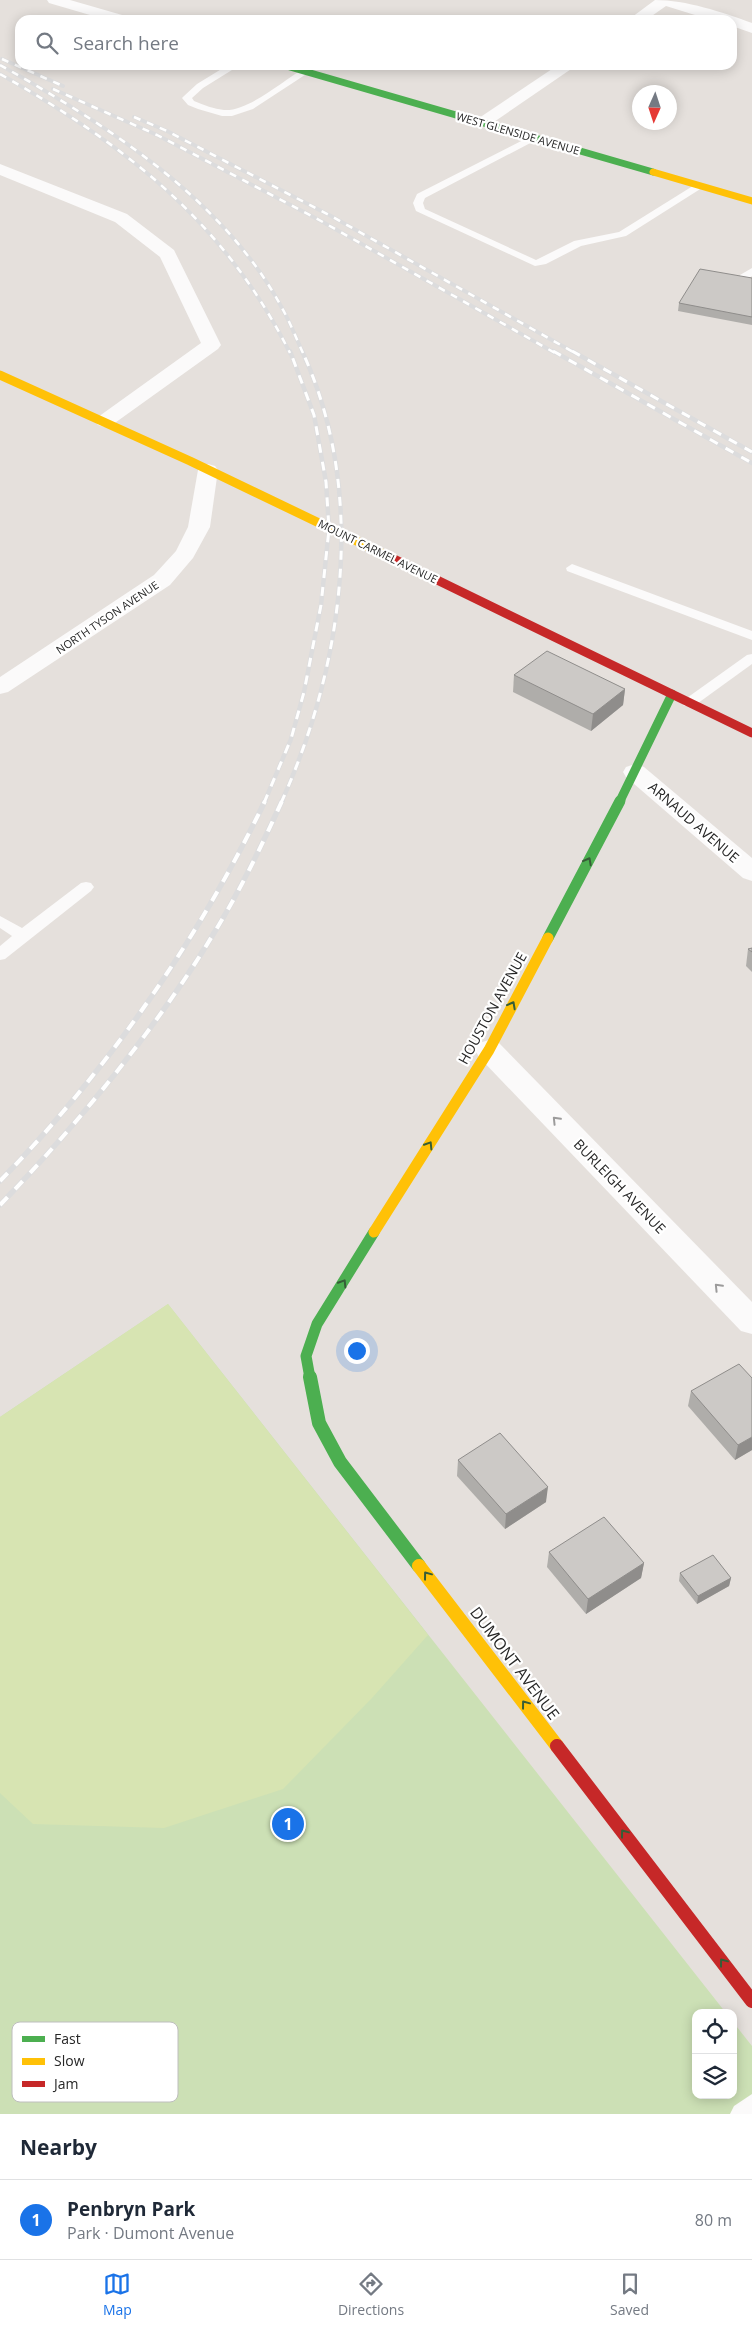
<!DOCTYPE html>
<meta charset="utf-8">
<style>
body{margin:0;font-family:"Open Sans",sans-serif;background:#f6f6f7;color:#1f2937}
.controls{position:absolute;right:15px;bottom:15px;display:grid;overflow:hidden;border-radius:10px;box-shadow:0 2px 12px #0003}
.controls button{width:45px;height:45px;display:grid;place-items:center;padding:0;border:0;border-bottom:1px solid #e0e1e3;background:#fff;color:#1f2937;font:25px sans-serif}
.compass{position:absolute;left:632px;top:85px;width:45px;height:45px;border-radius:50%;background:#fff;box-shadow:0 2px 12px #0003;rotate:183deg}
.you{position:absolute;left:356px;top:1350px;width:18px;height:18px;margin:-12px;border:4px solid #fff;border-radius:50%;background:#1a73e8;box-shadow:0 0 0 8px #1a73e833}
.badge{display:grid;place-items:center;width:32px;height:32px;border-radius:50%;background:#1a73e8;color:#fff;font-size:16px;font-weight:700}
.pin{position:absolute;translate:-50% -50%;border:2px solid #fff;box-shadow:0 1px 5px #0006}
.list{margin:0;padding:0;list-style:none}
h2{display:flex;justify-content:space-between;align-items:center;height:65px;margin:0;padding:0 20px;font-size:21px}
h2 small{font-size:16px;font-weight:400;color:#747a83}
.list li{display:grid;grid-template-columns:32px 1fr auto;gap:15px;align-items:center;box-sizing:border-box;height:80px;padding:0 20px;border-top:1px solid #e0e1e3}
.list b{display:block;font-size:19px;white-space:nowrap}
.list p{margin:0;font-size:16px;white-space:nowrap;color:#747a83}
.list em{font-size:16px;font-style:normal;color:#747a83}
.icon{flex:none;width:28px;height:28px;fill:none;stroke:currentColor;stroke-width:2;stroke-linecap:round;stroke-linejoin:round}
.map{position:relative;flex:none;width:752px;height:2114px;overflow:hidden}
.search{position:absolute;background:#fff;box-shadow:0 2px 12px #0003;left:15px;right:15px;top:15px;height:55px;display:flex;align-items:center;gap:12px;box-sizing:border-box;padding:0 18px;border-radius:15px;color:#747a83;font-size:19px}
.sheet{height:145px;background:#fff}
nav{display:flex;justify-content:space-around;align-items:center;box-sizing:border-box;height:70px;border-top:1px solid #e0e1e3;background:#fff;font-size:14px;color:#747a83}
nav a{display:grid;justify-items:center;gap:2px}
nav .on{color:#1a73e8}
.map>svg:first-child{display:block}
.green{fill:#cce0b5}
.pitch{fill:#d7e4b2}
.lines{fill:none;stroke-linecap:round;stroke-linejoin:round}
.lane{fill:#fbfafa;fill-rule:evenodd}
.street{fill:#fbfafa;fill-rule:evenodd}
.fast-far3{stroke:#4caf50;stroke-width:7}
.fast-far2{stroke:#4caf50;stroke-width:9}
.fast-far1{stroke:#4caf50;stroke-width:11}
.fast{stroke:#4caf50;stroke-width:14}
.slow-far3{stroke:#ffc107;stroke-width:7}
.slow-far2{stroke:#ffc107;stroke-width:9}
.slow-far1{stroke:#ffc107;stroke-width:11}
.slow{stroke:#ffc107;stroke-width:14}
.jam-far1{stroke:#c62828;stroke-width:9}
.jam{stroke:#c62828;stroke-width:14}
.rail-far2-casing{stroke:#dcdcdd;stroke-width:4}
.rail-far1-casing{stroke:#dcdcdd;stroke-width:4.5}
.rail-casing{stroke:#dcdcdd;stroke-width:5.5}
.rail-far2{stroke:#fff;stroke-width:2.5;stroke-dasharray:7;stroke-linecap:butt}
.rail-far1{stroke:#fff;stroke-width:3;stroke-dasharray:9;stroke-linecap:butt}
.rail{stroke:#fff;stroke-width:4;stroke-dasharray:11;stroke-linecap:butt}
.wall{fill:#afadaa}
.shaded-wall{fill:#8f8d8b}
.building{fill:#ccc9c6;stroke:#8f8d8b}
.oneway{stroke:#365d37}
.oneway2{stroke:#9c9b9b}
.labels{text-anchor:middle;dominant-baseline:central;stroke-width:4.5;stroke-linejoin:round;paint-order:stroke}
.far-street-label{font-size:11px;fill:#272727;stroke:#fff}
.street-label{font-size:14px;fill:#272727;stroke:#fff}
.near-street-label{font-size:16px;fill:#272727;stroke:#fff}
.key{fill:#fff;stroke:#bebebe;stroke-width:1}
.key-label{font-size:14px;fill:#272727}
</style>
<div class="map">
<svg width="752" height="2114" viewBox="0 0 752 2114">
<rect width="100%" height="100%" fill="#e5e0dc"/>
<polygon class="green" points="168,1304 726,2013 696,2013 696,2095 733,2095 733,2022 752,2046 752,2114 0,2114 0,1417"/>
<polygon class="pitch" points="168,1304 428,1635 372,1698 283,1789 164,1828 33,1824 0,1793 0,1417"/>
<g class="lines">
<g class="lane">
<path d="M 228,65 L 240,65 L 203,88 L 192,98 L 194,101 C 204,105 214,109 224,110 C 247,112 283,81 303,69 L 311,71 L 253,109 L 232,116 L 222,116 L 198,109 L 188,105 L 182,98 L 184,96 L 197,84 Z"/>
<polygon points="533,135 536,136 536,140 425,198 423,203 425,209 536,260 574,241 619,232 696,184 700,183 705,186 626,236 581,246 546,264 535,266 416,211 413,203 417,194"/>
<polygon points="752,268 752,276 748,279 740,279 740,275"/>
<polygon points="572,564 752,631 752,640 567,571 566,568"/>
<polygon points="752,654 752,664 694,706 684,706 682,703 684,700 747,655"/>
<polygon points="86,882 91,883 94,887 91,891 5,959 0,960 0,946 12,936 0,928 0,916 22,928 81,883"/>
<polygon points="752,2094 752,2114 730,2114 734,2106"/>
</g>
<g class="street">
<polygon points="47,0 70,0 129,17 132,20 107,20 49,3"/>
<path d="M 655,0 C 686,0 722,12 752,23 L 752,33 L 732,26 L 732,20 L 711,20 L 666,6 L 646,20 L 628,20 Z"/>
<polygon points="558,65 577,65 488,126 476,126 474,123 476,120"/>
<polygon points="0,164 127,214 174,250 221,345 218,349 112,425 105,427 98,425 95,421 98,417 201,343 160,257 115,222 0,175"/>
<polygon points="208,464 215,466 218,470 210,527 193,558 170,585 8,692 0,694 0,677 154,575 176,551 188,527 198,470 201,466"/>
<polygon points="635,764 644,767 752,858 752,881 743,878 626,777 623,772 626,767"/>
<polygon points="489,1040 499,1043 752,1302 752,1334 741,1331 479,1057 475,1050 479,1043"/>
</g>
<polyline class="fast-far3" points="283,65 653,172"/>
<polyline class="fast-far2" points="619,803 672,694"/>
<g class="fast-far1">
<polyline points="548,938 620,801"/>
<polyline points="310,1378 306,1356 317,1324 374,1232"/>
</g>
<polyline class="fast" points="310,1377 319,1423 340,1462 419,1566"/>
<polyline class="slow-far3" points="653,172 752,201"/>
<polyline class="slow-far2" points="0,375 190,461 394,559"/>
<polyline class="slow-far1" points="374,1232 489,1050 548,938"/>
<polyline class="slow" points="419,1566 557,1746"/>
<polyline class="jam-far1" points="394,559 752,733"/>
<polyline class="jam" points="557,1746 752,2001"/>
<g class="rail-far2-casing">
<g id="rail-far2">
<polyline points="2,59 63,86"/>
<path d="M 0,65 C 104,123 224,199 282,308 C 290,322 296,338 303,353"/>
<path d="M 0,74 C 125,145 224,221 290,353"/>
<polyline points="53,89 157,135 321,221 555,353"/>
<polyline points="134,117 167,131 331,216 575,353"/>
</g>
</g>
<g class="rail-far1-casing">
<g id="rail-far1">
<polyline points="553,351 752,463"/>
<polyline points="572,351 752,452"/>
<polyline points="264,803 291,739 304,692 321,605 329,529 326,482 314,415 290,351"/>
<path d="M 281,803 C 344,664 368,493 302,351"/>
</g>
</g>
<g class="rail-casing">
<g id="rail">
<path d="M 0,1181 C 108,1070 198,940 265,801"/>
<path d="M 0,1205 C 77,1125 157,1028 214,933 C 240,891 261,847 282,801"/>
</g>
</g>
<use href="#rail-far2" class="rail-far2"/>
<use href="#rail-far1" class="rail-far1"/>
<use href="#rail" class="rail"/>
</g>
<g class="wall">
<polygon points="752,278 752,325 678,311 679,303"/>
<polygon points="514,675 625,689 623,705 591,731 513,692"/>
<polygon points="752,948 752,972 746,966 748,949"/>
<polygon points="691,1391 752,1450 735,1460 688,1406"/>
<polygon points="458,1460 546,1502 505,1529 457,1476"/>
<polygon points="549,1552 644,1563 641,1578 586,1614 547,1567"/>
<polygon points="680,1573 731,1578 729,1586 697,1604 679,1581"/>
</g>
<g class="shaded-wall">
<polygon points="625,689 623,705 591,731 593,714"/>
<polygon points="752,1437 752,1450 735,1460 738,1445"/>
<polygon points="548,1487 546,1502 505,1529 506,1514"/>
<polygon points="644,1563 641,1578 586,1614 588,1599"/>
<polygon points="731,1578 729,1586 697,1604 698,1596"/>
</g>
<g class="building">
<polygon points="700,269 752,278 752,317 679,303"/>
<polygon points="547,651 625,689 593,714 514,675"/>
<polygon points="752,948 752,952 748,949"/>
<polygon points="739,1364 752,1378 752,1437 738,1445 691,1391"/>
<polygon points="500,1433 548,1487 506,1514 458,1460"/>
<polygon points="604,1517 644,1563 588,1599 549,1552"/>
<polygon points="713,1555 731,1578 698,1596 680,1573"/>
</g>
<defs><path id="oneway-chevron" d="M-2-3.5L2.5 0L-2 3.5" fill="none" stroke-width="1.6" stroke-linecap="round" stroke-linejoin="round" transform="scale(1.25)"/></defs>
<g class="oneway">
<use href="#oneway-chevron" transform="translate(588 861) rotate(-62)"/>
<use href="#oneway-chevron" transform="translate(512 1005) rotate(-62)"/>
<use href="#oneway-chevron" transform="translate(429 1145) rotate(-58)"/>
<use href="#oneway-chevron" transform="translate(343 1283) rotate(-58)"/>
<use href="#oneway-chevron" transform="translate(427 1575) rotate(-127)"/>
<use href="#oneway-chevron" transform="translate(525 1704) rotate(-127)"/>
<use href="#oneway-chevron" transform="translate(624 1833) rotate(-127)"/>
<use href="#oneway-chevron" transform="translate(723 1962) rotate(-127)"/>
</g>
<g class="oneway2">
<use href="#oneway-chevron" transform="translate(556 1120) rotate(-134)"/>
<use href="#oneway-chevron" transform="translate(718 1287) rotate(-134)"/>
</g>
<g class="labels">
<g class="far-street-label">
<text transform="translate(518 133) rotate(16)">WEST GLENSIDE AVENUE</text>
<text transform="translate(378 551) rotate(26)">MOUNT CARMEL AVENUE</text>
<text transform="translate(107 617) rotate(-34)">NORTH TYSON AVENUE</text>
</g>
<g class="street-label">
<text transform="translate(694 822) rotate(41)">ARNAUD AVENUE</text>
<text transform="translate(492 1008) rotate(-61)">HOUSTON AVENUE</text>
<text transform="translate(620 1186) rotate(46)">BURLEIGH AVENUE</text>
</g>
<g class="near-street-label">
<text transform="translate(515 1663) rotate(53)">DUMONT AVENUE</text>
</g>
</g>
<rect x="12" y="2022" width="166" height="80" rx="8" class="key"/>
<rect x="22" y="2036" width="23" height="6" fill="#4caf50"/>
<rect x="22" y="2058" width="23" height="7" fill="#ffc107"/>
<rect x="22" y="2081" width="23" height="6" fill="#c62828"/>
<g class="key-label">
<text x="54" y="2044">Fast</text>
<text x="54" y="2066">Slow</text>
<text x="54" y="2089">Jam</text>
</g>
</svg>
<div class="controls">
<button><svg class="icon" aria-label="locate" viewBox="0 0 24 24"><circle cx="12" cy="12" r="6"/><path d="M12 2v4M12 18v4M2 12h4M18 12h4"/></svg></button>
<button><svg class="icon" aria-label="layers" viewBox="0 0 24 24"><path d="M12 4l9 5-9 5-9-5zM3 14l9 5 9-5"/></svg></button>
</div>
<svg class="compass" viewBox="-18 -18 36 36"><path d="M0-13l5 13h-10z" fill="#e53935"/><path d="M0 13l5-13h-10z" fill="#747a83"/></svg>
<div class="you"></div>
<div class="pin badge" style="left:288px;top:1824px">1</div>
<div class="search"><svg class="icon" aria-label="search" viewBox="0 0 24 24"><circle cx="10" cy="10" r="6"/><path d="M15 15l6 6"/></svg>Search here</div>
</div>
<section class="sheet">
<h2>Nearby<small></small></h2>
<ul class="list">
<li><span class="badge">1</span><div><b>Penbryn Park</b><p>Park · Dumont Avenue</p></div><em>80 m</em></li>
</ul>
</section>
<nav>
<a class="on"><svg class="icon" aria-label="map" viewBox="0 0 24 24"><path d="M3 6l6-2 6 2 6-2v14l-6 2-6-2-6 2zM9 4v14M15 6v14"/></svg>Map</a>
<a><svg class="icon" aria-label="directions" viewBox="0 0 24 24"><path d="M12 3l9 9-9 9-9-9zM9 14v-3h6M13 9l2 2-2 2"/></svg>Directions</a>
<a><svg class="icon" aria-label="saved" viewBox="0 0 24 24"><path d="M7 4h10v16l-5-4-5 4z"/></svg>Saved</a>
</nav>
